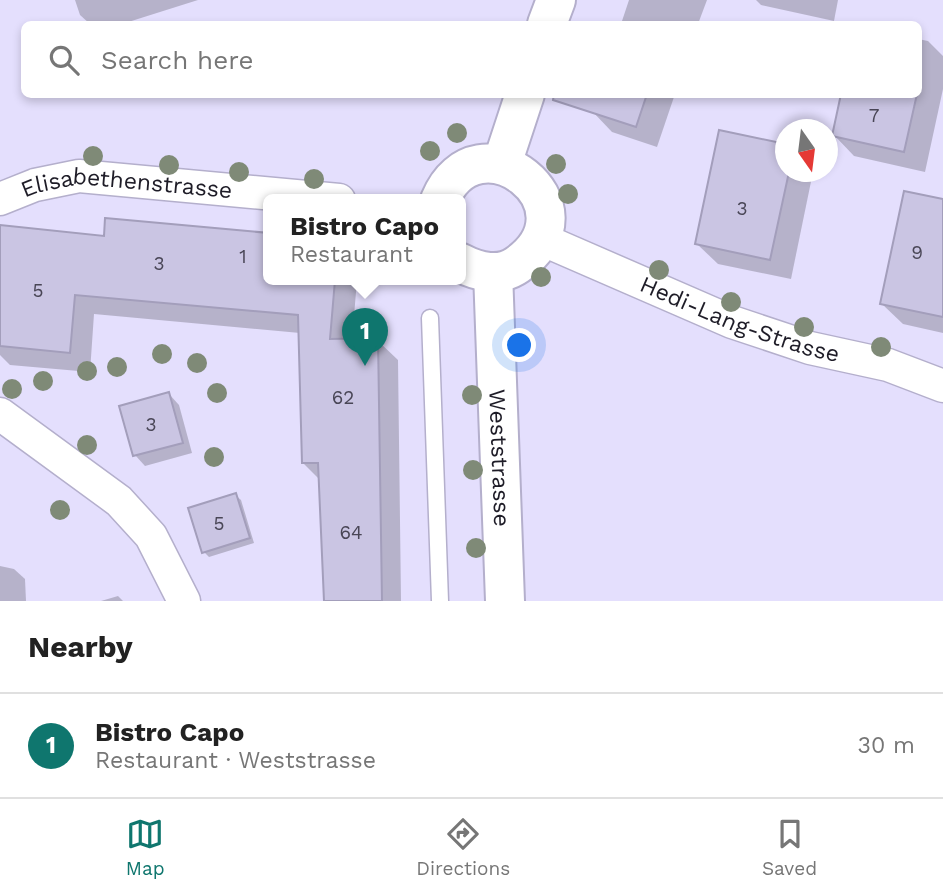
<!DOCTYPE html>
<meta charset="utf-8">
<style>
body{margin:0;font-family:"Work Sans",sans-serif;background:#f6f6f6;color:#222}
.compass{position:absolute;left:775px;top:119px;width:63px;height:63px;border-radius:50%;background:#fff;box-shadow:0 4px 10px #0003;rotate:166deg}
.you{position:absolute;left:520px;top:346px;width:24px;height:24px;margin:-18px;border:5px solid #fff;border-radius:50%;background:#1a73e8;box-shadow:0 0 0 10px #1a73e833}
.badge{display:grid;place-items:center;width:46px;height:46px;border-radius:50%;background:#0f766e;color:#fff;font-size:23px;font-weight:700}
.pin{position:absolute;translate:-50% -58px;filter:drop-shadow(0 2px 4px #0008)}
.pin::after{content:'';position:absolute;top:37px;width:24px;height:21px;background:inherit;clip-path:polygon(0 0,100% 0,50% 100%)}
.popup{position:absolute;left:263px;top:194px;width:203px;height:91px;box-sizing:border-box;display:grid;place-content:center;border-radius:10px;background:#fff;filter:drop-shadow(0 2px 5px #0005);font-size:23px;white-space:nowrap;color:#767676}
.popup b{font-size:26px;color:#222}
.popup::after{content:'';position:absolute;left:50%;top:100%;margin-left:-14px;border:14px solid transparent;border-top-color:#fff}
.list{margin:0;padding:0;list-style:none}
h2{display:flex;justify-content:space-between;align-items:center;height:91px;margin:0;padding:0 28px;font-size:30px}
h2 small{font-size:23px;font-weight:400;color:#767676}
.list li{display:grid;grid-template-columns:46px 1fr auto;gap:21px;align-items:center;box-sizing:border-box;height:105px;padding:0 28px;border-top:2px solid #e0e0e0}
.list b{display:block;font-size:26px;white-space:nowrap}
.list p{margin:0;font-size:23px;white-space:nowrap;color:#767676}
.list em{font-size:23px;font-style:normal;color:#767676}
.icon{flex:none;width:38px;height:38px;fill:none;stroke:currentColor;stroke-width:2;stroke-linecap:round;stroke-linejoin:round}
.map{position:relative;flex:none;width:943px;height:601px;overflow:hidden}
.search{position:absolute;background:#fff;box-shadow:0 4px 10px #0003;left:21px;right:21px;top:21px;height:77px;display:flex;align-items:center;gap:18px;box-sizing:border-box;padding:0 24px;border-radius:10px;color:#767676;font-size:26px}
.sheet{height:196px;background:#fff}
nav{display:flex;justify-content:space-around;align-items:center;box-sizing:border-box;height:98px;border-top:2px solid #e0e0e0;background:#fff;font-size:19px;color:#767676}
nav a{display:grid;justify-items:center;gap:4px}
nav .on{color:#0f766e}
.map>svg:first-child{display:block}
.shadow{fill:#0003}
.building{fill:#cac5e3;stroke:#a39ebb;stroke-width:2}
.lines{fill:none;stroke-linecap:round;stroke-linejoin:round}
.service-casing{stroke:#b4afcc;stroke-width:19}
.minor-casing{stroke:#b4afcc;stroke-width:35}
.tertiary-casing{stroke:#b4afcc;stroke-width:42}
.service{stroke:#fff;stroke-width:16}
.minor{stroke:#fff;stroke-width:32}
.tertiary{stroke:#fff;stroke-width:38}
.tree{fill:#7f8a77}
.labels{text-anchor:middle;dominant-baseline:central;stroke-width:5;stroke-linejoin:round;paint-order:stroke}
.number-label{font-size:19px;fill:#494656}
.street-label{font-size:23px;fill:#1e1c27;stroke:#fff}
</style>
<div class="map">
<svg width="943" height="601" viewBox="0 0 943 601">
<rect width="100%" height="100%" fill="#e4dffd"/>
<g class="shadow">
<polygon points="75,0 198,0 122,24 90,24 80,15"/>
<polygon points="629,0 707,0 698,24 621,24"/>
<polygon points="756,0 838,0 834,21 761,5"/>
<polygon points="918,39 928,41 943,56 943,89 925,172 854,156 834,135 843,94 918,94"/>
<polygon points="597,94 675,94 657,147 612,132 592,111"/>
<polygon points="786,172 813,172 791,279 718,264 697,244"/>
<polygon points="943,201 943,333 903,324 882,304"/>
<polygon points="0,251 269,280 357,280 352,340 377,340 398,360 401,601 325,601 320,480 303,463 300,333 94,314 90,372 10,365 0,355"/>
<polygon points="169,394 179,405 192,453 145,466 135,455"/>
<polygon points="235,495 241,500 254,543 209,557 204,552"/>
<polygon points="0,566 14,569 25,579 26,601 0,601"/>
<polygon points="118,596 123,601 101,601"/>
</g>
<g class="building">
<polygon points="554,94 647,94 636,127 553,100"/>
<polygon points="841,94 917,94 904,152 832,136"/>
<polygon points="719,130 786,144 786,172 789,172 770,260 695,244"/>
<polygon points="904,191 943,199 943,317 880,304"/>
<polygon points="105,218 269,233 269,280 335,280 330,339 378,338 382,601 324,601 318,463 302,463 298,315 75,295 70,353 0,346 0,225 104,236"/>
<polygon points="169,392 183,443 133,456 119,406"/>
<polygon points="236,493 250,538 202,553 188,508"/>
</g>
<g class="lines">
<g class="service-casing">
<polyline id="service" points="430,318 440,601"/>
</g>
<g class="minor-casing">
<g id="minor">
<path id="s1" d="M 0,199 L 35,185 L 79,176 L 339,200"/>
<path id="s2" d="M 541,239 L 732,322 L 810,348 L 888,365 L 943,386"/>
<polyline points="0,414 119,501 151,536 184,601"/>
</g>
</g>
<g class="tertiary-casing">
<g id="tertiary">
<polyline points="547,24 556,0"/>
<polyline points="502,164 525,94"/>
<path d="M 440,200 C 477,111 601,206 517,265 C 500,277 478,272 461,263"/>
<path id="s3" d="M 493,272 L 505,601"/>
</g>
</g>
<use href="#service" class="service"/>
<use href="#minor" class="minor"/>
<use href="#tertiary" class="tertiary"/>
</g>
<g class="tree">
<circle cx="457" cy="133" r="10"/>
<circle cx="430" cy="151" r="10"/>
<circle cx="93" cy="156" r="10"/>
<circle cx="556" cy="164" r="10"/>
<circle cx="169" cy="165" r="10"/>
<circle cx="239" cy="172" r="10"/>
<circle cx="314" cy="179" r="10"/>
<circle cx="568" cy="194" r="10"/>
<circle cx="659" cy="270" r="10"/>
<circle cx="541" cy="277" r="10"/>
<circle cx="731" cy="302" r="10"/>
<circle cx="804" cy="327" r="10"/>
<circle cx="881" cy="347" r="10"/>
<circle cx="162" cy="354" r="10"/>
<circle cx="197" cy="363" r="10"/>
<circle cx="117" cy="367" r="10"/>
<circle cx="87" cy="371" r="10"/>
<circle cx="43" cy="381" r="10"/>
<circle cx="12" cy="389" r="10"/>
<circle cx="217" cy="393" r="10"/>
<circle cx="472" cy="395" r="10"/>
<circle cx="87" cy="445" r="10"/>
<circle cx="214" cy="457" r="10"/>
<circle cx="473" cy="470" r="10"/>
<circle cx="60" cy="510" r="10"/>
<circle cx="476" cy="548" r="10"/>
</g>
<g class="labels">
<g class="number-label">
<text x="874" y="115">7</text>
<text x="742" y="208">3</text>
<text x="917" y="252">9</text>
<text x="243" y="256">1</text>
<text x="159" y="263">3</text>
<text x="38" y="290">5</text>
<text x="343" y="397">62</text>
<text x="151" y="424">3</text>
<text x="219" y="523">5</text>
<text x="351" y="532">64</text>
</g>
<g class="street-label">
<text stroke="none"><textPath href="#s1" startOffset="130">Elisabethenstrasse</textPath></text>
<text stroke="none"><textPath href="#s2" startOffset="215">Hedi-Lang-Strasse</textPath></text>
<text stroke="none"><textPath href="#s3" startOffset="186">Weststrasse</textPath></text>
</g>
</g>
</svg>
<svg class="compass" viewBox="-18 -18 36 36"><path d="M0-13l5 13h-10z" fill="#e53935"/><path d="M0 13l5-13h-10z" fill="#767676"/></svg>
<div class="you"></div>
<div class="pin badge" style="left:365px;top:366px">1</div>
<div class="popup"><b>Bistro Capo</b>Restaurant</div>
<div class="search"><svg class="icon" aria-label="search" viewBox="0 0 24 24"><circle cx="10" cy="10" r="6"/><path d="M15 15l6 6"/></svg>Search here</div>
</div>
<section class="sheet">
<h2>Nearby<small></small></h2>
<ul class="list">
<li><span class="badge">1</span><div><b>Bistro Capo</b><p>Restaurant · Weststrasse</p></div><em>30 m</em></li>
</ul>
</section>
<nav>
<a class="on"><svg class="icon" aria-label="map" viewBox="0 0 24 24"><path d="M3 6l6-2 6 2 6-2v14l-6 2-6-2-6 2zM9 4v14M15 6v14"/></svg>Map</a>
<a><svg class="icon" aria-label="directions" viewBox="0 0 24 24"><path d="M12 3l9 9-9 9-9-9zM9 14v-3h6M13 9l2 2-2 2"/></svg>Directions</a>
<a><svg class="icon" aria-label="saved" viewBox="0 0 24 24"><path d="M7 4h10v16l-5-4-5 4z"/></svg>Saved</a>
</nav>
